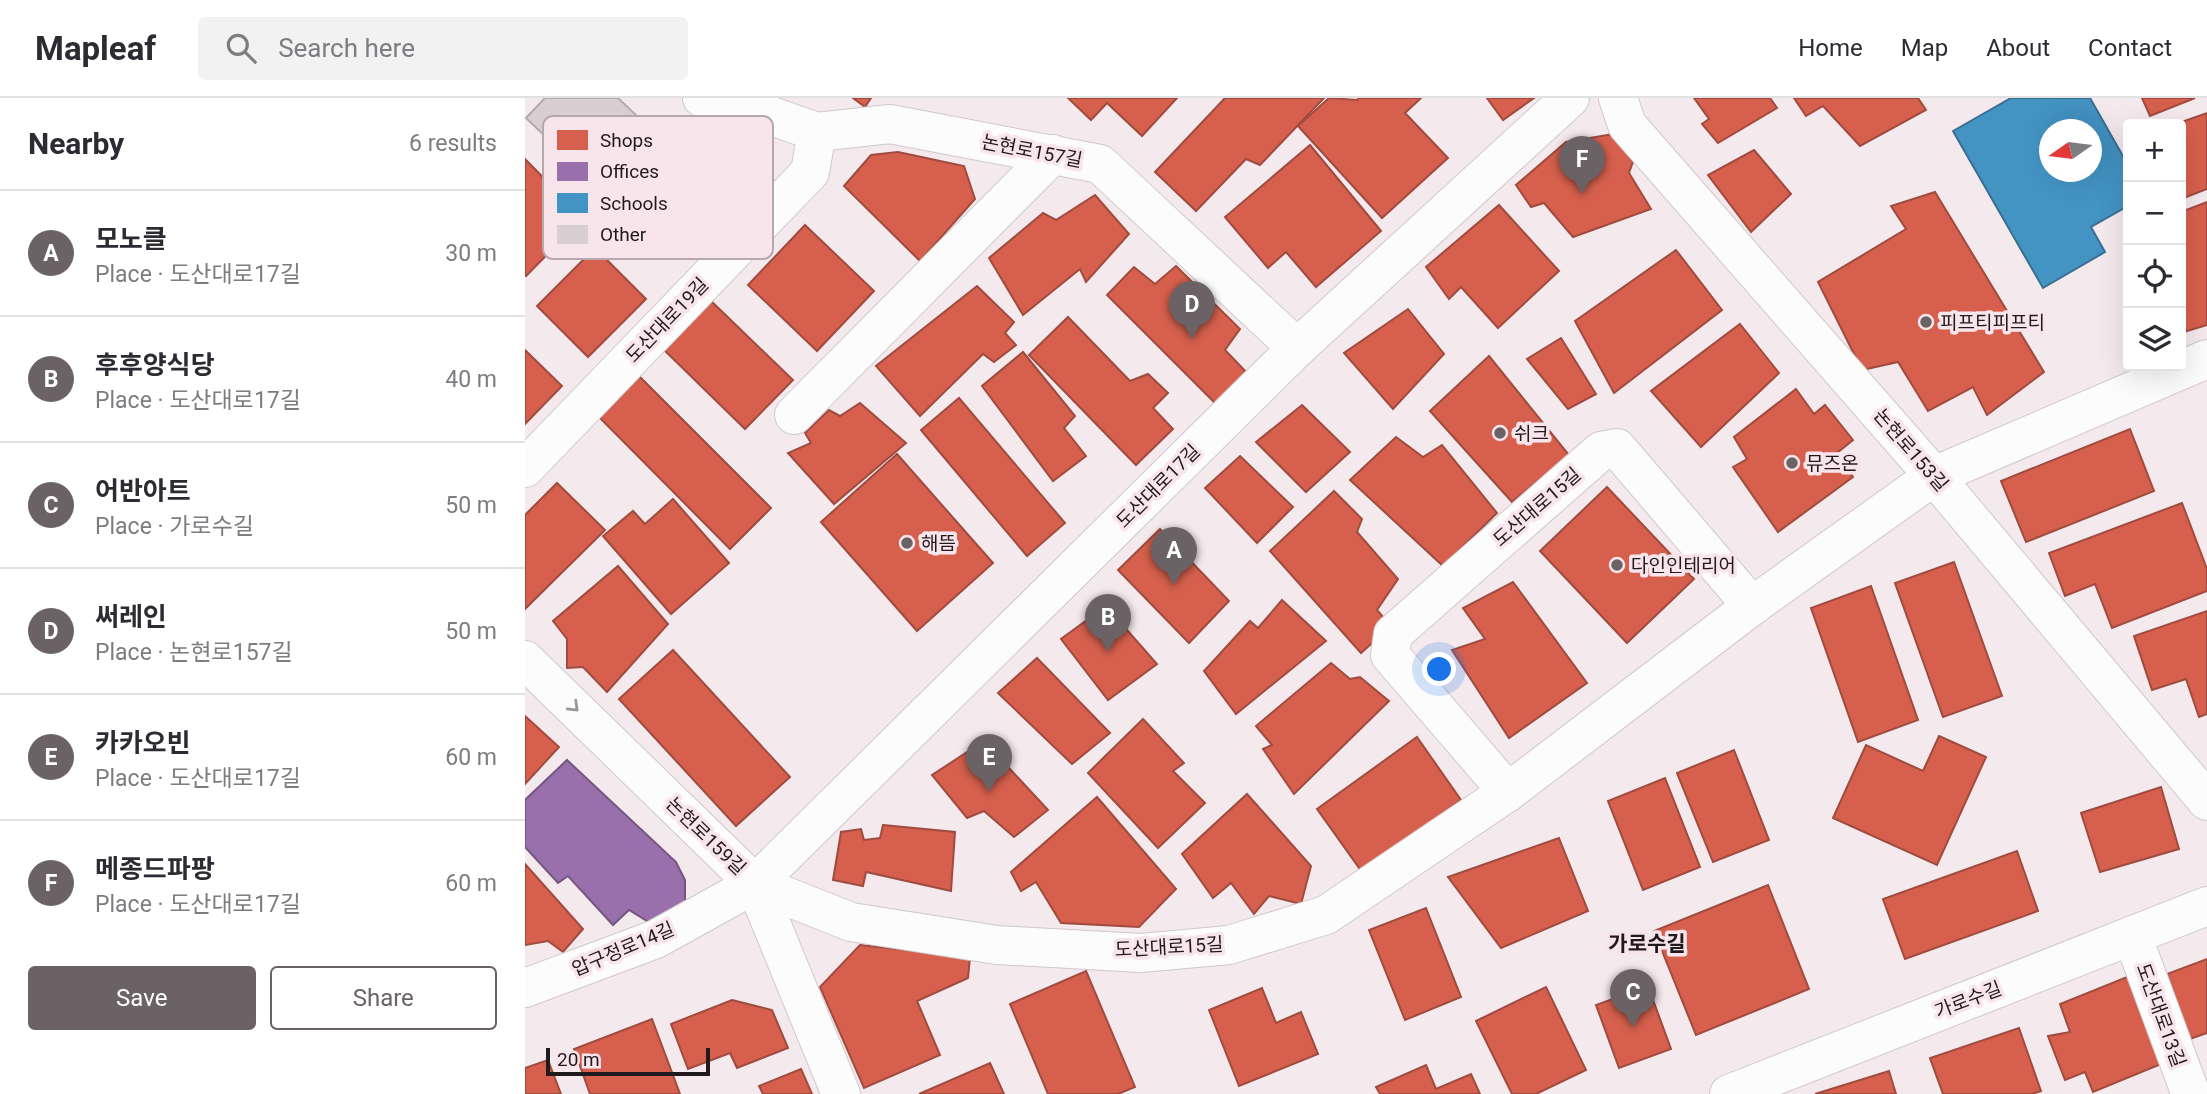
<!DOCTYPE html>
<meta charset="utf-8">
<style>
body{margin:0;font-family:Roboto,"Noto Sans KR",sans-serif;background:#f2f2f3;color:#2b2b33}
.controls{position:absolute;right:21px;top:21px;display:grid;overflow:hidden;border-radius:7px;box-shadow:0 7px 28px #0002}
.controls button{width:63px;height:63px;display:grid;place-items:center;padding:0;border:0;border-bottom:2px solid #e1e1e2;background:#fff;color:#2b2b33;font:35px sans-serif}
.compass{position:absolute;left:1514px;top:21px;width:63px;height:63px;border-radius:50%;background:#fff;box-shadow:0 7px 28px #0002;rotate:256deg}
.scale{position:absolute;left:21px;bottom:18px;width:164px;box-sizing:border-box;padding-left:7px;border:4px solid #211a1d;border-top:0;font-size:19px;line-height:24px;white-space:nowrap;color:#211a1d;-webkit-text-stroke:5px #f8e5ec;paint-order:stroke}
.you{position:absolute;left:915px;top:572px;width:24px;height:24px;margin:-18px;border:5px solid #fff;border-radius:50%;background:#1a73e8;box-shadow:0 0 0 10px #1a73e833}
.badge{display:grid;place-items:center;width:46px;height:46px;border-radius:50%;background:#6b6266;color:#fff;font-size:23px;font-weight:700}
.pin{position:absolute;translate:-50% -58px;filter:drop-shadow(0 2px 4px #0008)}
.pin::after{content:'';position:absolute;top:37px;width:24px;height:21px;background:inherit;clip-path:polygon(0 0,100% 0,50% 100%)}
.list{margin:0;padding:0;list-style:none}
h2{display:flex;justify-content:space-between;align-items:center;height:91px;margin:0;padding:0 28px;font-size:30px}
h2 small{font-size:23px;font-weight:400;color:#7c7c81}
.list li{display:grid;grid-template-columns:46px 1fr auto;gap:21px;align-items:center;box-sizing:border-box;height:126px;padding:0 28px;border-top:2px solid #e1e1e2}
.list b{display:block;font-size:26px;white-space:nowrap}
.list p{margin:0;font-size:23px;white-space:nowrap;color:#7c7c81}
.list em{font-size:23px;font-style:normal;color:#7c7c81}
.actions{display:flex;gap:14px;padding:21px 28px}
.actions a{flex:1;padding:16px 0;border:2px solid #6b6266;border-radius:7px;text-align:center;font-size:24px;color:#6b6266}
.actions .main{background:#6b6266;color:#fff}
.icon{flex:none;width:38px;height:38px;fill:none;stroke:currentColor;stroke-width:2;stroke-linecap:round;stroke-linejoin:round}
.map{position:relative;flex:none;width:1682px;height:996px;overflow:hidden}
header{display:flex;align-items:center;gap:42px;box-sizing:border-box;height:98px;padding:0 35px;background:#fff;border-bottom:2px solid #e1e1e2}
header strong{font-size:33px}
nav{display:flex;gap:38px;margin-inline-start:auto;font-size:24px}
.search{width:490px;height:63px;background:#f2f2f3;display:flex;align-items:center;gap:18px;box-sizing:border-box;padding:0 24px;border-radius:7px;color:#7c7c81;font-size:26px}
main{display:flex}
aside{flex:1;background:#fff}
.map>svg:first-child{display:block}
.shops{fill:#d6604d;stroke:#a04b3f;stroke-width:2}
.offices{fill:#9970ab;stroke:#755680;stroke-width:2}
.schools{fill:#4393c3;stroke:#396f91;stroke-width:2;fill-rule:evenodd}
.building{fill:#d7cfd2;stroke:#b3abae;stroke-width:2}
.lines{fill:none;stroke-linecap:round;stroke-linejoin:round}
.minor-casing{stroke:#d0c8cb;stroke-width:40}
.minor{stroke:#fdfcfc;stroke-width:38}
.oneway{stroke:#9a9698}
.poi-dot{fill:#6b6266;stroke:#f8e5ec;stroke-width:2.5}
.labels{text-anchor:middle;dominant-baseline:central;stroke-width:7;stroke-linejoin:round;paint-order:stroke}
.street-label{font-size:19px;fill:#211a1d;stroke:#f8e5ec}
.poi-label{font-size:19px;fill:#211a1d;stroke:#f8e5ec;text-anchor:start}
.neighbourhood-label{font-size:21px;font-weight:bold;fill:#211a1d;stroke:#f8e5ec}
.key{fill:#f8e5ec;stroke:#b8a8ae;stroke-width:2}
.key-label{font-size:19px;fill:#211a1d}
</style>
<header>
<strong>Mapleaf</strong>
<div class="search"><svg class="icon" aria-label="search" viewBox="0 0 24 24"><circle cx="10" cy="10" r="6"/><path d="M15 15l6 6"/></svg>Search here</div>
<nav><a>Home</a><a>Map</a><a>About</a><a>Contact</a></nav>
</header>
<main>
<aside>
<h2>Nearby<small>6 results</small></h2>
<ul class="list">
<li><span class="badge">A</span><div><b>모노클</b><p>Place · 도산대로17길</p></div><em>30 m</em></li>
<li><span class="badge">B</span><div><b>후후양식당</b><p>Place · 도산대로17길</p></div><em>40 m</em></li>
<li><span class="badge">C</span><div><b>어반아트</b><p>Place · 가로수길</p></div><em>50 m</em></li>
<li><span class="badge">D</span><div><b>써레인</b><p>Place · 논현로157길</p></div><em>50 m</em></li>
<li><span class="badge">E</span><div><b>카카오빈</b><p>Place · 도산대로17길</p></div><em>60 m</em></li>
<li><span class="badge">F</span><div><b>메종드파팡</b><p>Place · 도산대로17길</p></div><em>60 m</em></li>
</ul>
<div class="actions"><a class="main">Save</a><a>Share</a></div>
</aside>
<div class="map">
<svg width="1682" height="996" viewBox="0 0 1682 996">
<rect width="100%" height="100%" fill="#f4e9ed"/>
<g class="shops">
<polygon points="328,0 346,0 340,9"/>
<polygon points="543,0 652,0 617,38 582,5 566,22"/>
<polygon points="700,0 799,0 735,67 721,61 671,113 630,74"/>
<polygon points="804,0 832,2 834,0 896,0 880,15 923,60 857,120 773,28"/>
<polygon points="962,0 1009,0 978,22"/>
<polygon points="1169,0 1245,0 1252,10 1193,45 1177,26 1184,21"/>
<polygon points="1269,0 1393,0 1401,12 1335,48 1298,8 1281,18"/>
<polygon points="1617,0 1670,0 1625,18"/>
<polygon points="1682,15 1682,91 1659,100 1656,91 1656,26 1651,26"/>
<polygon points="1088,36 1108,64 1104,75 1126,111 1048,139 1019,105 1006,109 991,87 1041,44"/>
<polygon points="179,40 213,46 252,86 181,165 120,109"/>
<polygon points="785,47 856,133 791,189 761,154 743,170 700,119"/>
<polygon points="1229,52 1266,96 1226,134 1183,77"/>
<polygon points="373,54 439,68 450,101 395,163 319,88 346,57"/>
<polygon points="0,61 58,120 1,178 0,177"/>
<polygon points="1410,94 1519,274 1462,317 1448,289 1403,313 1373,264 1337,272 1293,184 1381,131 1366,108"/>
<polygon points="570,97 604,136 561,184 555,171 498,217 464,160 518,115 531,122"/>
<polygon points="1682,104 1682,227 1659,234 1656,223 1656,114"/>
<polygon points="974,107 1034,173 973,230 936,189 924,201 901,169"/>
<polygon points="280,127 349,193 292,253 223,187"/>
<polygon points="70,150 121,201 63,259 12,208"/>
<polygon points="1151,152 1197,212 1089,295 1050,223"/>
<polygon points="651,168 715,231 700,252 725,278 693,308 582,197 609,169 630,186"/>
<polygon points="452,188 489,224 480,235 491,247 469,264 458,256 395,318 351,268"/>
<polygon points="183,200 268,282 220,331 136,249"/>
<polygon points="883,211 919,256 868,311 819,255"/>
<polygon points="543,219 605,283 623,276 643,295 628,310 648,331 611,367 504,257"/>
<polygon points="1215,226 1254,275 1176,349 1126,293"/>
<polygon points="1036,240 1071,296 1043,311 1002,261"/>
<polygon points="0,252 37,288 0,326"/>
<polygon points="498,254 550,318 539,330 561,358 528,383 457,288"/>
<polygon points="964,258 1044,357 987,404 905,313"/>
<polygon points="111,275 246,410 205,451 71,316"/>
<polygon points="1271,291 1289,316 1300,307 1328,342 1312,355 1328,379 1253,434 1208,369 1222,361 1209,339"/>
<polygon points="434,300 540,425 502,458 396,332"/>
<polygon points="335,305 381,345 309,406 263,355 286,345 280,335 304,312 315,318"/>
<polygon points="777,307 825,354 781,394 731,344"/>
<polygon points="1605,331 1629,393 1501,444 1476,383"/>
<polygon points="871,339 898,359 917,347 972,415 918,468 825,382"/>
<polygon points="372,356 468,465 392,533 296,424"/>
<polygon points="715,358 768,409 732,445 680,390"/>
<polygon points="32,385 80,432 0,511 0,417"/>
<polygon points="1082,389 1169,481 1102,545 1015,453"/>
<polygon points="809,393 837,421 832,434 873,481 852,512 866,528 836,555 745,453"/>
<polygon points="148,401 204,465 146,516 78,438 108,413 120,426"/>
<polygon points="1657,405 1682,471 1682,493 1587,530 1570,486 1540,498 1524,455"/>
<polygon points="635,431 704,503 664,545 593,472"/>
<polygon points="1429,464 1477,598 1418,619 1370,485"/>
<polygon points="93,468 143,526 82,594 58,569 42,570 42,541 28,523"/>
<polygon points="988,484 1062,585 984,640 927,552 960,541 938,510"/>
<polygon points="1346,488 1393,622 1333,644 1286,510"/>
<polygon points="757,502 801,543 711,616 679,573 725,523 733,530"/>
<polygon points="581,508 632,566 583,602 536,541"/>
<polygon points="1682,513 1682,616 1674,619 1661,581 1627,592 1609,538"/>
<polygon points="148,552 265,679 211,728 94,601"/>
<polygon points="512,560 585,635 547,666 473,595"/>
<polygon points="806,565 825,581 835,579 864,603 769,696 738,651 747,647 731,628"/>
<polygon points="0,618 34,649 0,686"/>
<polygon points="618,621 659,665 648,673 680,705 633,750 563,675"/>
<polygon points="1414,638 1461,659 1412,767 1308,720 1341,647 1398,673"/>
<polygon points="892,639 936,702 837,774 792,711"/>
<polygon points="459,643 523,712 489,739 459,713 442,720 407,677"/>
<polygon points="1209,652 1244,742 1188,764 1152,675"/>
<polygon points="1140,680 1175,769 1118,792 1083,703"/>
<polygon points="1636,689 1654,751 1575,774 1556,715"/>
<polygon points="722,696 786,768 776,806 744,798 729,816 706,785 688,800 657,756"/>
<polygon points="572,699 651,791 614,829 536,825 511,784 496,793 486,774"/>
<polygon points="358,727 430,734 426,793 341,774 338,788 308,782 316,734 336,731 339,742 355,740"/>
<polygon points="1034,740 1063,813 976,850 923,779"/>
<polygon points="1492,753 1513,813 1380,861 1358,801"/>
<polygon points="0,766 58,831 38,854 23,843 0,847"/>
<polygon points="1243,787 1284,891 1171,937 1129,833"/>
<polygon points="901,810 936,899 880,922 844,832"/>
<polygon points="335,847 445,859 443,880 392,903 415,957 339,990 295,889"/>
<polygon points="1682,861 1682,935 1665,941 1642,876"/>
<polygon points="561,873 610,989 593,996 523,996 485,906"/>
<polygon points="1607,877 1641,964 1568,994 1560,974 1540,982 1523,938 1545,934 1535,906"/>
<polygon points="1123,888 1146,951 1094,970 1071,907"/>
<polygon points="1021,889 1061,972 1011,996 987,996 951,923"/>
<polygon points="737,890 751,925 776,914 793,956 714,988 684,912"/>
<polygon points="207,902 247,912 263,950 212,970 205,955 163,971 146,926"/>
<polygon points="127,921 155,996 65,996 49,951"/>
<polygon points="1494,930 1516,993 1507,996 1418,996 1405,960"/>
<polygon points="23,962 36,996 0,996 0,970"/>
<polygon points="465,965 479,996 394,996"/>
<polygon points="901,967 911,991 946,976 955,996 855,996 851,989"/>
<polygon points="276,971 287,996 238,996 234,988"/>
<polygon points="1364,973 1371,996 1290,996"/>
</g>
<polygon class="offices" points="42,662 151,764 160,782 160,806 127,826 104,812 88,827 43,778 33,785 0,749 0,702"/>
<path class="schools" d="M 1486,0 L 1565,0 L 1603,67 L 1603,108 L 1566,129 L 1580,154 L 1518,190 L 1428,33 ZM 1524,32 L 1566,32 L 1566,74 L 1524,74 Z"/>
<polygon class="building" points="20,0 93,0 130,35 76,91 1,20"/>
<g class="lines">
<g class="minor-casing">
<g id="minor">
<polyline points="177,0 238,15 292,34 365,26 575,66 772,250"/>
<polyline points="1093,0 1102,27 1409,378 1682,703"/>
<polyline points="269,317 528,56"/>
<polyline points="0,370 285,74 292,34"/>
<polyline points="0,562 230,786 316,996"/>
<polyline points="983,694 865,557 868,536 1076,353 1092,350 1227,508"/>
<polyline points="230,786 326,824 472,847 616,855 704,847 801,817 983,694 1227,508 1409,378 1682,261"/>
<polyline points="1607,837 1665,994 1664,996"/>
<polyline points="0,890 131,841 230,786 772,250 1045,0"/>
<polyline points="1204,996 1682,808"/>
</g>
</g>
<use href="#minor" class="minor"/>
</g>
<defs><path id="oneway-chevron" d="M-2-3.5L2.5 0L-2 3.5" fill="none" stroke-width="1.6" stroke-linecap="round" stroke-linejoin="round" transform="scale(1.75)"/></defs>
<use class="oneway" href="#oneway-chevron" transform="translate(49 609) rotate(44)"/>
<g class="poi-dot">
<circle cx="1401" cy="224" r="7"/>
<circle cx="975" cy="335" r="7"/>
<circle cx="1267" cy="365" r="7"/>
<circle cx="382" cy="445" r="7"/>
<circle cx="1092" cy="467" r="7"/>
</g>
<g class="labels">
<g class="street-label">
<text transform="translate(507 53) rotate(11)">논현로157길</text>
<text transform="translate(142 222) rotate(-46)">도산대로19길</text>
<text transform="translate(1386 352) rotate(49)">논현로153길</text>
<text transform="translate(633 388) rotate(-45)">도산대로17길</text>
<text transform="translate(1012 409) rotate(-41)">도산대로15길</text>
<text transform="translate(181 738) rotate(44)">논현로159길</text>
<text transform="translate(644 849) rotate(-3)">도산대로15길</text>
<text transform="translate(98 851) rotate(-23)">압구정로14길</text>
<text transform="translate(1443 902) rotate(-21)">가로수길</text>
<text transform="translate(1636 917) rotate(70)">도산대로13길</text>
</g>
<g class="poi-label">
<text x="1415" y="224">피프티피프티</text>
<text x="989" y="335">쉬크</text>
<text x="1281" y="365">뮤즈온</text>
<text x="396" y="445">해뜸</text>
<text x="1106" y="467">다인인테리어</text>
</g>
<g class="neighbourhood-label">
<text x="1122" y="846">가로수길</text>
</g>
</g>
<rect x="18" y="18" width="230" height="143" rx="10" class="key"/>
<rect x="32" y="32" width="31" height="20" fill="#d6604d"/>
<rect x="32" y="64" width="31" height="19" fill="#9970ab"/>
<rect x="32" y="95" width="31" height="20" fill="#4393c3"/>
<rect x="32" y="127" width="31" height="19" fill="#d7cfd2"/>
<g class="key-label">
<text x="75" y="49">Shops</text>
<text x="75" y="80">Offices</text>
<text x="75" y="112">Schools</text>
<text x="75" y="143">Other</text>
</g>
</svg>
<div class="controls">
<button>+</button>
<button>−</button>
<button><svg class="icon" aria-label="locate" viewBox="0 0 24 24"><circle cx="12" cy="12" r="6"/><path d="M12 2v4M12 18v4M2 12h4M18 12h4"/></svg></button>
<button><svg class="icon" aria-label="layers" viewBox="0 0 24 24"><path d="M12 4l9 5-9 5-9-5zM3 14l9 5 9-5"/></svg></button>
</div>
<svg class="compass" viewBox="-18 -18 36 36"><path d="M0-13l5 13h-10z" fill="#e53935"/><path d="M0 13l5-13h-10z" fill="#7c7c81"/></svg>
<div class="scale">20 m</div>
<div class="you"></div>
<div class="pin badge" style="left:649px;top:487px">A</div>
<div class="pin badge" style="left:583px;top:554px">B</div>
<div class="pin badge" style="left:1108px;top:929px">C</div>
<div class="pin badge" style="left:667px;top:241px">D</div>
<div class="pin badge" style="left:464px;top:694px">E</div>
<div class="pin badge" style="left:1057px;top:96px">F</div>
</div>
</main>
